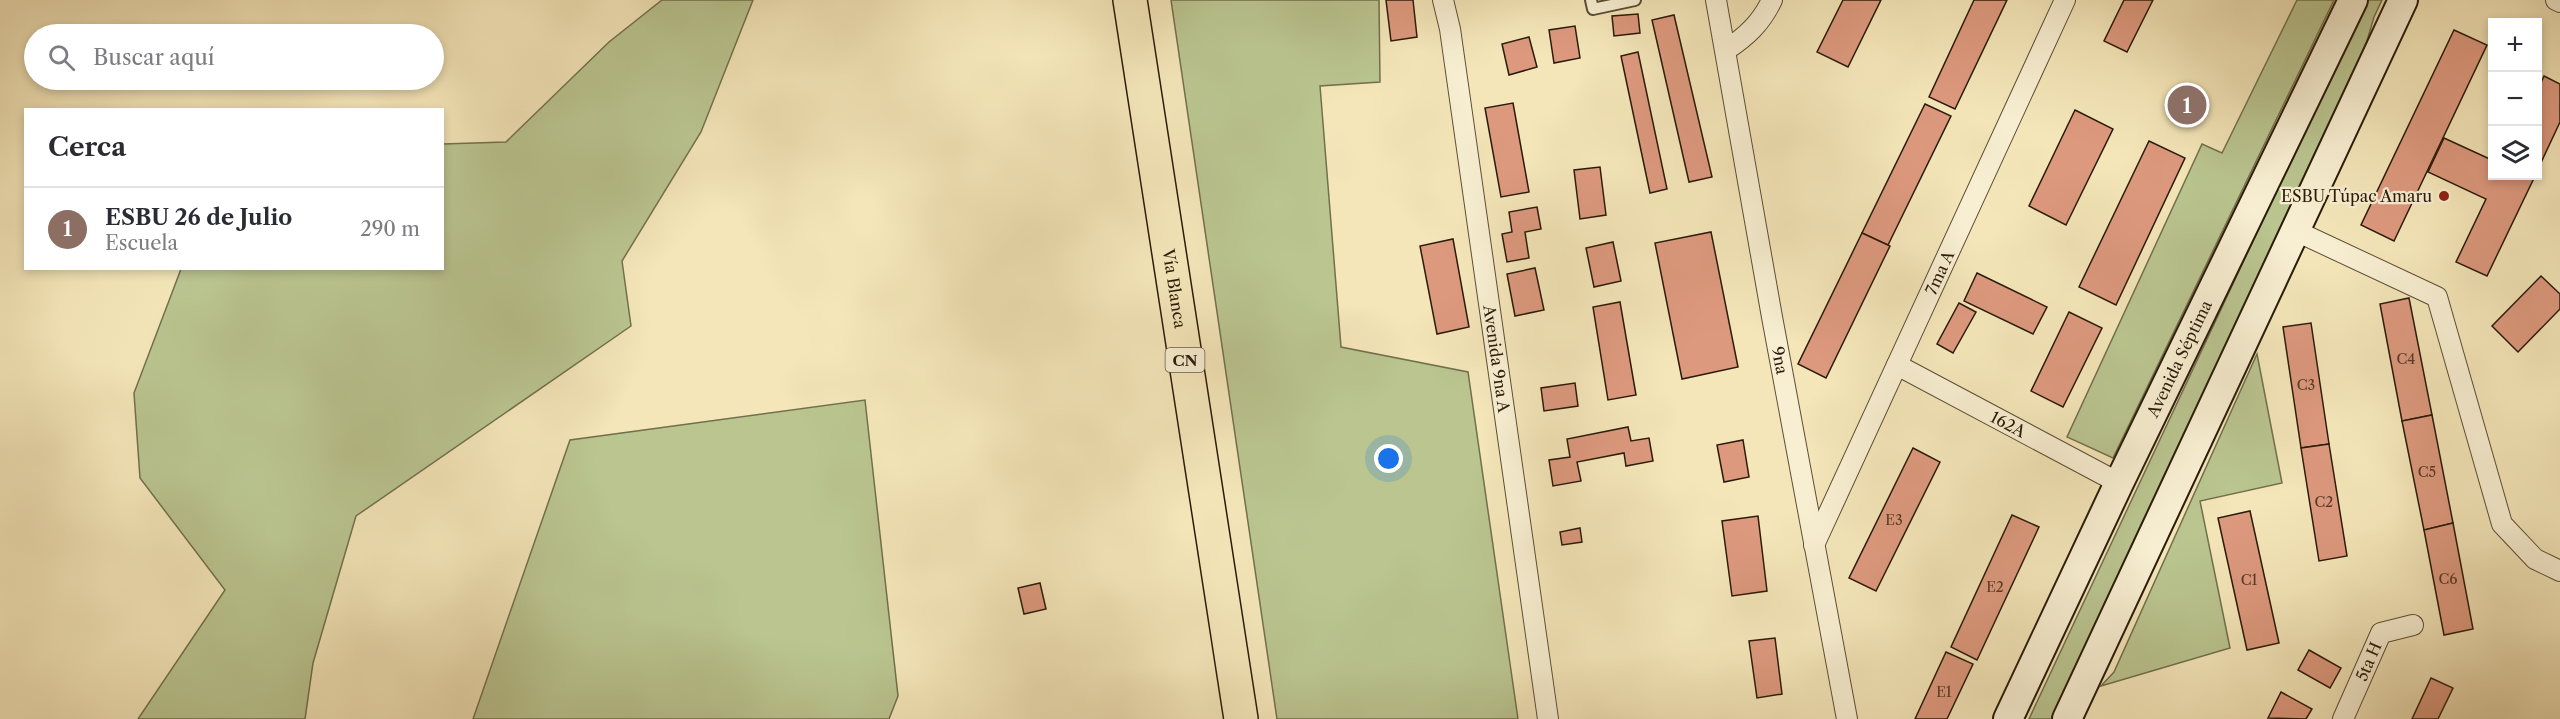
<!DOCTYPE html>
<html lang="es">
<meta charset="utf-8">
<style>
body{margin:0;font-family:"Libre Caslon Text",serif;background:#f2f2f3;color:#2b2b33}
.controls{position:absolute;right:18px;top:18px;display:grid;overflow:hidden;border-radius:0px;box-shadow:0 3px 9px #0003}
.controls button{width:54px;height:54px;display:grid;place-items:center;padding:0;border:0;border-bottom:2px solid #e1e1e2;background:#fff;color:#2b2b33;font:30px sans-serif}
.you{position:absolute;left:1389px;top:459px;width:21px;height:21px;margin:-15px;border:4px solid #fff;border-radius:50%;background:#1a73e8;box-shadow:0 0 0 9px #1a73e833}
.badge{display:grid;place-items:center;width:39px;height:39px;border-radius:50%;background:#8f2418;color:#fff;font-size:20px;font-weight:700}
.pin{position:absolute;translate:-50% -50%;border:3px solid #fff;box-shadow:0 2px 6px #0006}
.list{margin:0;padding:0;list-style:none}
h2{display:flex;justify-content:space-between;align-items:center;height:78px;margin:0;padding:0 24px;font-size:26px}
h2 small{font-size:20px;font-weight:400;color:#7c7c81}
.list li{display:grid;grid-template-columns:39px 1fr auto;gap:18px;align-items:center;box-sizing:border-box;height:84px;padding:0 24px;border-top:2px solid #e1e1e2}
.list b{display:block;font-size:22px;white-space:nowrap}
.list p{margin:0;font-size:20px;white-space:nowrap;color:#7c7c81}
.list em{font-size:20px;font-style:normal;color:#7c7c81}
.icon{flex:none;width:33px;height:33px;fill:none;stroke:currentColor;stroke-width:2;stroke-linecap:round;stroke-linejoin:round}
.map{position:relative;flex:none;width:2560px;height:719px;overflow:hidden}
.search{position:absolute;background:#fff;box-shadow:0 3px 9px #0003;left:24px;top:24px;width:420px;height:66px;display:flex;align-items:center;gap:15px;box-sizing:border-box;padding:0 21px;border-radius:33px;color:#7c7c81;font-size:22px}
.panel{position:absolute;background:#fff;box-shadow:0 3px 9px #0003;left:24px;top:108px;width:420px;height:162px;border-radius:0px}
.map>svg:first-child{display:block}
.green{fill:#bac590;stroke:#72704d;stroke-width:1.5}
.building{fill:#dd997e;stroke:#2a1b0a;stroke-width:1.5}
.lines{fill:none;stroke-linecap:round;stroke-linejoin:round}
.lane-casing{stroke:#5c4e36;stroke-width:14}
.street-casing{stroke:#5c4e36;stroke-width:22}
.secondary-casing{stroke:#2a1b0a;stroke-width:32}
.highway-casing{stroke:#2a1b0a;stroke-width:36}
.lane{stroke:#f8efd2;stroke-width:10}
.street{stroke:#f8efd2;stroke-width:20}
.secondary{stroke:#f8efd2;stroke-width:28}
.highway{stroke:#f4e6b9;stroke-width:33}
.poi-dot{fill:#8f2418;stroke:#f8efd2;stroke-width:2}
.labels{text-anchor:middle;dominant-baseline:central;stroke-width:4.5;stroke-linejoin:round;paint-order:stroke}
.number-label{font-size:14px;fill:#573a27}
.shield{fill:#f8efd2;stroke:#685b46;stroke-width:1.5}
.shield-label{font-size:15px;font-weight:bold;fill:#2a1b0a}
.poi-label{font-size:16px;fill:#2a1b0a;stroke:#f8efd2;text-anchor:end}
.street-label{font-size:16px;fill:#2a1b0a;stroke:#f8efd2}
</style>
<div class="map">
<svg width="2560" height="719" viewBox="0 0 2560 719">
<rect width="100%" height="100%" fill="#f4e6b9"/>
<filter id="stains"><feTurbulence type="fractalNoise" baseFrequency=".00333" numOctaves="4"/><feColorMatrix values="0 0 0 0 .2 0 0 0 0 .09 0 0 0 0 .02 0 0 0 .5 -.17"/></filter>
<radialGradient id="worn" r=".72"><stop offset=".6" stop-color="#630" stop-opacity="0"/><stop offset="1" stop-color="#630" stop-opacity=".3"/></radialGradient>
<g class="green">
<polygon points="662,0 753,0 701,132 622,261 631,326 356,516 313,663 305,719 138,719 225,590 140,478 134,393 181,269 442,268 443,144 506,142 609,42"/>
<polygon points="1171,0 1379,0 1380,82 1320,86 1341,347 1468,372 1518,719 1277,719"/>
<polygon points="2297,0 2334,0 2113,458 2067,437 2202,144 2222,153"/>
<polygon points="2366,0 2382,0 2374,17 2361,61 2091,640 2053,719 2029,719"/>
<polygon points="2257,354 2282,483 2200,501 2230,648 2101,686 2114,672"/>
<polygon points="865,400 898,696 889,719 473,719 570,440"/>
</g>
<g class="building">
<polygon points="1386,0 1413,0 1417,37 1391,41"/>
<polygon points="1843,0 1881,0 1848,67 1817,52"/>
<polygon points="1974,0 2007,0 1955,109 1929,97"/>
<polygon points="2124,0 2153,0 2127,52 2104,41"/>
<polygon points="1638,14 1640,33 1614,36 1612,16"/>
<polygon points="1674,15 1712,177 1689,182 1652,20"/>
<polygon points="1575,26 1580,58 1554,63 1549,30"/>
<polygon points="2454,30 2487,45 2394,241 2361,225"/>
<polygon points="1529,37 1537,67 1509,75 1502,44"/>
<polygon points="1638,52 1667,189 1650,193 1621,56"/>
<polygon points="2544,76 2560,84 2560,122 2538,169 2538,89"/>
<polygon points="1513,103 1529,192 1501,197 1485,108"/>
<polygon points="1925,104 1951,116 1888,245 1862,233"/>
<polygon points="2075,110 2113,129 2066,225 2029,206"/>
<polygon points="2444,138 2492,160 2492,176 2535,176 2487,276 2456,262 2486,199 2428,172"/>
<polygon points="2149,141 2185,158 2116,305 2079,287"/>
<polygon points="1600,167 1606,215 1580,219 1574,170"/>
<polygon points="1537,207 1541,229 1525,232 1529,258 1507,262 1502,234 1512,232 1509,212"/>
<polygon points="1711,232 1738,367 1682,379 1655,243"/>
<polygon points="1862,233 1890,246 1826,378 1798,364"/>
<polygon points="1453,239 1469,327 1437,334 1420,246"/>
<polygon points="1613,242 1621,281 1594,287 1586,248"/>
<polygon points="1535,268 1544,310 1515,316 1507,274"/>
<polygon points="1977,273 2047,307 2033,334 1964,301"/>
<polygon points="2541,276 2560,294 2560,309 2518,352 2492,326"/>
<polygon points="2409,298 2432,415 2402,421 2380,304"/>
<polygon points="1620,302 1636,395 1608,400 1593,307"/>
<polygon points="1959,303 1976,312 1953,353 1937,344"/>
<polygon points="2069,312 2102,328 2063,407 2031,391"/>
<polygon points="2311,323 2329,444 2301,448 2283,327"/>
<polygon points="1575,383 1578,406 1544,411 1541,388"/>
<polygon points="2432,415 2453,523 2424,530 2402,421"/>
<polygon points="1628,427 1631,441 1649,438 1653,461 1626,466 1624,453 1577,462 1581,481 1553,486 1549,460 1570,457 1567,439"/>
<polygon points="1743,440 1749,477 1724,482 1717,445"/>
<polygon points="2329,444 2347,556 2319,561 2301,448"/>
<polygon points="1913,448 1940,462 1876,591 1849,578"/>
<polygon points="2250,511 2279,643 2247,650 2218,518"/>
<polygon points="2012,515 2039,527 1977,660 1951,647"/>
<polygon points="1758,516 1767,591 1732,596 1722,521"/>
<polygon points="2453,523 2473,629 2444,635 2424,530"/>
<polygon points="1580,528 1582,542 1562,545 1560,532"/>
<polygon points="1040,583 1046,609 1024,614 1018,588"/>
<polygon points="1775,638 1782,694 1757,698 1749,641"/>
<polygon points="2309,650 2341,668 2330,688 2298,670"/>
<polygon points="1946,652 1973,664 1947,719 1915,719"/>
<polygon points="2431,678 2453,688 2438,719 2412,719"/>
<polygon points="2281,692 2312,709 2306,719 2268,718"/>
</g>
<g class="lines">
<g class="lane-casing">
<polyline id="lane" points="1591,0 1593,9 1635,0"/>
</g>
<g class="street-casing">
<g id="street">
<path id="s1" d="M 1443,0 L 1450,29 L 1548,719"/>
<path id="s2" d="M 1716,0 L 1772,317 L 1847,719"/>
<polyline points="2556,0 2560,2"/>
<path d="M 1726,50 C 1747,36 1761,23 1772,0"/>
<polyline points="2296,231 2437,297 2502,524 2535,559 2560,571"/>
<path id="s3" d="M 1897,365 L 2119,483"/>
<path id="s4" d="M 1814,545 L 2065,0"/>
<path id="s5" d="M 2343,719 L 2381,633 L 2413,625"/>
</g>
</g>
<g class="secondary-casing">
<g id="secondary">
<path id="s6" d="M 2008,719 L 2119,483 L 2353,0"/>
<polyline points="2067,719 2403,0"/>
</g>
</g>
<g class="highway-casing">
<g id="highway">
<path id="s7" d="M 1130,0 L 1241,719"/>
</g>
</g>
<use href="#lane" class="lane"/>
<use href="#street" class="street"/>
<use href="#secondary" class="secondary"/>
<use href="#highway" class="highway"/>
</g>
<circle class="poi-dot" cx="2444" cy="196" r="6"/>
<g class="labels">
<g class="number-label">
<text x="2406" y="359">C4</text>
<text x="2306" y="385">C3</text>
<text x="2427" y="472">C5</text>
<text x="2324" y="502">C2</text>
<text x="1894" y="520">E3</text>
<text x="2448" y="579">C6</text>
<text x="2249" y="580">C1</text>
<text x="1995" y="587">E2</text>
<text x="1944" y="692">E1</text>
</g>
<rect class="shield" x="1165.5" y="348" width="39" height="24" rx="4.5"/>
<g class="shield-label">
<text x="1185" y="360">CN</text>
</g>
<g class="poi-label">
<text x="2432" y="196">ESBU Túpac Amaru</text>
</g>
<g class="street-label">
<text stroke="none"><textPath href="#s4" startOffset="300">7ma A</textPath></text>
<text stroke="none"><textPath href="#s7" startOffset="292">Vía Blanca</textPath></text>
<text stroke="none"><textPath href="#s1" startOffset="363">Avenida 9na A</textPath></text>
<text stroke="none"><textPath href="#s6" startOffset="399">Avenida Séptima</textPath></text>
<text stroke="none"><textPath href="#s2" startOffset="366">9na</textPath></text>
<text stroke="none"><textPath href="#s3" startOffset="126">162A</textPath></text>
<text stroke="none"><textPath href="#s5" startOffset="63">5ta H</textPath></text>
</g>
</g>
<rect width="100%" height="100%" filter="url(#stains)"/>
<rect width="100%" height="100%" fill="url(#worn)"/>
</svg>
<div class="controls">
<button>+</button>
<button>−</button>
<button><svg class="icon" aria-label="layers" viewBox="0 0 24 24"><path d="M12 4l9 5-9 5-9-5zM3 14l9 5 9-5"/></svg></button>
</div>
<div class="you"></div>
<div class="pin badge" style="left:2187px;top:105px;background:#8d6e63">1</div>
<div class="search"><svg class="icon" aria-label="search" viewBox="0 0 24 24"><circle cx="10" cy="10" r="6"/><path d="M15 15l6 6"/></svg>Buscar aquí</div>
<section class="panel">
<h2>Cerca<small></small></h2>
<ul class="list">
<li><span class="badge" style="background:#8d6e63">1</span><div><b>ESBU 26 de Julio</b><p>Escuela</p></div><em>290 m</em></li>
</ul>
</section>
</div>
